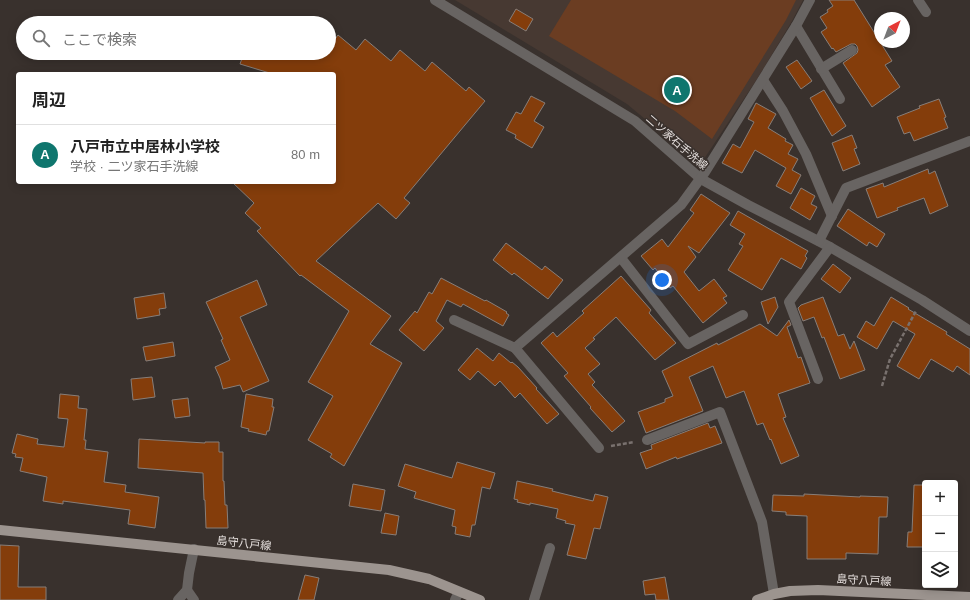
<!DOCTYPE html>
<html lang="ja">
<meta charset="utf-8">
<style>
body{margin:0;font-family:Helvetica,"Noto Sans JP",sans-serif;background:#f2f2f2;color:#222}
.controls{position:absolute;right:12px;bottom:12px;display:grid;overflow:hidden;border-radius:4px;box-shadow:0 2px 10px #0003}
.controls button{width:36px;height:36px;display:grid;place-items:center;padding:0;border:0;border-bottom:1px solid #e0e0e0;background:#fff;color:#222;font:20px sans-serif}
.compass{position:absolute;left:874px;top:12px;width:36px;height:36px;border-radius:50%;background:#fff;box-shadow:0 2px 10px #0003;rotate:42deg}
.you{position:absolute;left:662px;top:280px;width:14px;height:14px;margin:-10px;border:3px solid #fff;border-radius:50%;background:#1a73e8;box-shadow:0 0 0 6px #1a73e833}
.badge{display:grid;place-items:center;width:26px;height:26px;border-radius:50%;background:#0f766e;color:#fff;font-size:13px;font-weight:700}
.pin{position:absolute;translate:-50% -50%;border:2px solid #fff;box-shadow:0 1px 4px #0006}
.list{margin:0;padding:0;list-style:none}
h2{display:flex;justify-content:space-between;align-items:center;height:52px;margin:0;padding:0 16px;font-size:17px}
h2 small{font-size:13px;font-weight:400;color:#767676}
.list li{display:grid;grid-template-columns:26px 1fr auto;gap:12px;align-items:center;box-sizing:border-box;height:60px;padding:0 16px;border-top:1px solid #e0e0e0}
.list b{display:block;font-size:15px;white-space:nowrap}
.list p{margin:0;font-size:13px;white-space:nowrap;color:#767676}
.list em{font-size:13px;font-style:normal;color:#767676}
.icon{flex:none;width:22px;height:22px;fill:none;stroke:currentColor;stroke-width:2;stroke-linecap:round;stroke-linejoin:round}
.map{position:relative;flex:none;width:970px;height:600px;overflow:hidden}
.search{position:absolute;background:#fff;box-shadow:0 2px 10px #0003;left:16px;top:16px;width:320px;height:44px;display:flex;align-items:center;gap:10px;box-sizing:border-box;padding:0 14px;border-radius:22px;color:#767676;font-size:15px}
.panel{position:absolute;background:#fff;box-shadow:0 2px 10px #0003;left:16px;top:72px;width:320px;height:112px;border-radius:4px}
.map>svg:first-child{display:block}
.built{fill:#473932}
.park{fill:#6b3d22}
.building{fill:#843d0b;stroke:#877e79}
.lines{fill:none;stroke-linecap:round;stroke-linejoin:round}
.path{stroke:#79716e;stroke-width:2.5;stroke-dasharray:4 2;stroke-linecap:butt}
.minor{stroke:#686462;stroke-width:10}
.major{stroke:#9c948f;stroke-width:10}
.labels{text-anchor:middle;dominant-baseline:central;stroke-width:3;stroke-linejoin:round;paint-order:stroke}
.street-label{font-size:11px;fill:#e6e0de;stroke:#39312d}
</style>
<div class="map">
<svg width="970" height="600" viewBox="0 0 970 600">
<rect width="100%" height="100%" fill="#39312d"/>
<polygon class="built" points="455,0 803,0 792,21 759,76 700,165 627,104"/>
<polygon class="park" points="571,0 796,0 786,20 712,139 675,111 549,36"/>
<g class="building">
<polygon points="829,0 854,0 892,61 885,65 900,87 872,107 843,63 857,53 858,50 857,46 855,44 851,44 836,52 833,48 832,49 821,32 827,28 820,17 828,12 827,10 833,6"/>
<polygon points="516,9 533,19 526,31 509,21"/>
<polygon points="338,35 356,50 365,39 391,61 400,50 425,71 432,62 466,91 469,87 485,101 404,198 410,203 396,219 378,203 316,261 391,316 370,344 402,363 344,466 330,457 332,454 308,440 333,396 308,382 349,311 301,275 300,276 257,231 261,228 245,213 254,203 232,182 334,182 334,74 273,74 240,64 244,53 329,53 329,47"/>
<polygon points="797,60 812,81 801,89 786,67"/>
<polygon points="824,90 846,126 832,136 810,98"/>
<polygon points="531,96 545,103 534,121 544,127 532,148 515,138 516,135 506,130 516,112 521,114"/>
<polygon points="939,99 946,117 944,118 948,128 914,141 910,132 904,134 897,117 920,108 919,106"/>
<polygon points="756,103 776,114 768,128 786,139 785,141 793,145 788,154 798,159 792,170 801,175 791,194 776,186 786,168 755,150 742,173 722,163 733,144 740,148 754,122 748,119"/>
<polygon points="852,135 857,148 854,149 860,164 843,171 832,143"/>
<polygon points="928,169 929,174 935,171 948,206 930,214 924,198 897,208 898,210 877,218 866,189 883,183 884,187"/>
<polygon points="801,188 815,196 811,204 817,207 810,220 790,208"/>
<polygon points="701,194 730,213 699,253 688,246 696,257 684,272 699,291 714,279 727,296 723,298 727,303 703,323 673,286 670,288 655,268 653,270 641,256 662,239 668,247 694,213 690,210"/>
<polygon points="848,209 885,234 877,247 869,242 867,246 837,226"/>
<polygon points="738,211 808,251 805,256 807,258 801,269 781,258 762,290 728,270 743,246 739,244 745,234 730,225"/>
<polygon points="506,243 542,270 545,266 563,280 548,299 514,273 512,275 493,260"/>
<polygon points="833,264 851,278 840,293 821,279"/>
<polygon points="621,276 651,310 649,313 676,343 655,360 616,317 593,338 595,339 585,348 600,364 588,374 595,382 592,385 625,421 612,432 590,408 591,407 564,376 568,373 541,343 553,332 557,337 584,313 582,311"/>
<polygon points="441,278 485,301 486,300 507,312 506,313 509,315 503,326 463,304 461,307 447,300 436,321 444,328 424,351 399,330 415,311 417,313 429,292 432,294"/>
<polygon points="257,280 267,305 240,317 269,381 243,392 240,385 223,389 220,378 215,367 230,360 221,340 223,339 206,302"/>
<polygon points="164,293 166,308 159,309 160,315 137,319 134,298"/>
<polygon points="775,297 778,307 768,324 761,302"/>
<polygon points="823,297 838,336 844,334 850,349 854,341 865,370 840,379 824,337 822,338 814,317 803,321 798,308 801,305"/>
<polygon points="891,297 909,308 908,309 947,332 946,334 970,349 970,375 957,366 953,372 931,359 919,379 897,366 915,334 893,321 877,349 857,337 866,321 874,326"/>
<polygon points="789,320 791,325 787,327 798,358 801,357 810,383 778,394 786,417 783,418 799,456 781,464 771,439 770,440 763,423 757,425 744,391 726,398 713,366 689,377 703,411 646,433 638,412 665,402 665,399 673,396 662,371 717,343 718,345 760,324 777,336"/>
<polygon points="173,342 175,356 146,361 143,347"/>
<polygon points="477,348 493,361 499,353 511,363 512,362 518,367 537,388 536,389 559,414 547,424 520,393 515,398 500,381 495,386 478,371 470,380 458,370"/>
<polygon points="152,377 155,397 133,400 131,379"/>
<polygon points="60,394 79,396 78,408 87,409 84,440 86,440 85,449 108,452 104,482 126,485 125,492 159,497 155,528 128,524 130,510 63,501 63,504 43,501 47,477 20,471 23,458 15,457 16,454 12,453 17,434 38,439 37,444 64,447 68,419 58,418"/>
<polygon points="246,394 273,399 272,407 274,407 269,431 267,431 266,435 248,431 249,429 241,427"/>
<polygon points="188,398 190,416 175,418 172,400"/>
<polygon points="708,423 710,428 715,426 722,443 677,459 676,457 646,469 640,453 652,449 651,445"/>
<polygon points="139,439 205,443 205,442 219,442 219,452 223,452 223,481 224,481 225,505 227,505 228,528 206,528 205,500 204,500 203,473 138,468"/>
<polygon points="457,462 495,473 490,489 482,487 475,525 472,525 470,537 455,534 456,527 452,526 455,510 414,498 416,492 398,486 405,464 452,478"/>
<polygon points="517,481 553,489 552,491 593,501 595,494 608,497 600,529 594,528 586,559 567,555 575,525 565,523 566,521 556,518 558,509 530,503 530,505 517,502 518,500 514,499"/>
<polygon points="353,484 385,490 381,511 349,506"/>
<polygon points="914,485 925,485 925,547 907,547 908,532 912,532"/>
<polygon points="804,494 860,497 860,496 888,497 887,517 879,517 878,554 846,553 846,559 807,559 807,516 786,515 786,512 772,511 773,495 804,496"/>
<polygon points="385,513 399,516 396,535 381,533"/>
<polygon points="0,545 19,546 18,587 46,587 46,600 0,600"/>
<polygon points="305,575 319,578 314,600 298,600"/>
<polygon points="665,577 669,600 656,600 655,594 645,595 643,581"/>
</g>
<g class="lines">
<g class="path">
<polyline points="882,386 890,359 916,311"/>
<polyline points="611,446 634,442"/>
</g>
<g class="minor">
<polyline points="435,0 635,121 701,179 748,205 830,247 922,300 970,331"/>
<polyline points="918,0 926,12"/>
<polyline points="796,26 840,99"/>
<polyline points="821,69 852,50"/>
<polyline points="763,80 783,111 806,154 832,216"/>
<polyline points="819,241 846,188 970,141"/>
<polyline points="621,258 688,344 743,315"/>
<polyline points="454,320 515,348 681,205 705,172 796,26 810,0"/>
<polyline points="515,348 599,448"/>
<polyline points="818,379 789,302 830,247"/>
<polyline points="647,440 720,412 762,522 774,594"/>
<polyline points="187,590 194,600"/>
<polyline points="178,600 187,590 189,573 194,549"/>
<polyline points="455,600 459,592"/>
<polyline points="534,600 550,548"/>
</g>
<g class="major">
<polyline points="0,530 389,570 429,579 480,600"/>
<polyline points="757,600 774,594 790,591 818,590 970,597"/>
</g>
</g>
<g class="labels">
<g class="street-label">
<text transform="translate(677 142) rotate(41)">二ツ家石手洗線</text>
<text transform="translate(244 543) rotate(6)">島守八戸線</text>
<text transform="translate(864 580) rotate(3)">島守八戸線</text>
</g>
</g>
</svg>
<div class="controls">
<button>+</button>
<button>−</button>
<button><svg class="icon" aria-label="layers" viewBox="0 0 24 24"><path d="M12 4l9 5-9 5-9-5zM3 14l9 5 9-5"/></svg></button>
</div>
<svg class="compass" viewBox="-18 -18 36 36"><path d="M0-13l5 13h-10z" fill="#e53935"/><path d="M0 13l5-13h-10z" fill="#767676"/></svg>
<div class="you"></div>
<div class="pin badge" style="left:677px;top:90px">A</div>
<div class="search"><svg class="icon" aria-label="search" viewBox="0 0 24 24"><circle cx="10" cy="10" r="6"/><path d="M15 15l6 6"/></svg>ここで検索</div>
<section class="panel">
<h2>周辺<small></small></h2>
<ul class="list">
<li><span class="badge">A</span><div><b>八戸市立中居林小学校</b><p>学校 · 二ツ家石手洗線</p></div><em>80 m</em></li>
</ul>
</section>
</div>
